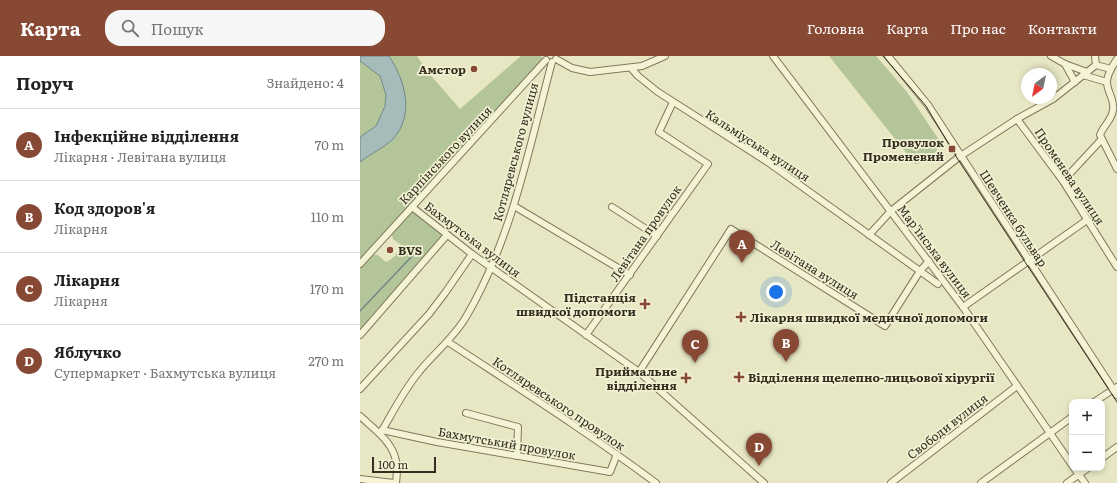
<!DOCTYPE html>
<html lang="uk">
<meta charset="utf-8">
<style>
body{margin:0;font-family:Literata,serif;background:#f6f6f6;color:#222}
.controls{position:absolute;right:12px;bottom:12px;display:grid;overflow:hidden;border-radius:8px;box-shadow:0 2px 6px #0003}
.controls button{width:36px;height:36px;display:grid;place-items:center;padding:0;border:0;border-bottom:1px solid #e0e0e0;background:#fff;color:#222;font:20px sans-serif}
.compass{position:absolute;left:661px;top:12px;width:36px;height:36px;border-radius:50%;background:#fff;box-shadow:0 2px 6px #0003;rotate:213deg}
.scale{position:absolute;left:12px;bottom:10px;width:64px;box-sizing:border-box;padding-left:4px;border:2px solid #322d1f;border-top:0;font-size:11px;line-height:14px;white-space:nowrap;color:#322d1f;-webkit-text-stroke:3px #f1f0d2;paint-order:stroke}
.you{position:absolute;left:416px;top:236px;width:14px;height:14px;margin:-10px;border:3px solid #fff;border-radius:50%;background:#1a73e8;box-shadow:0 0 0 6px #1a73e833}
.badge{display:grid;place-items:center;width:26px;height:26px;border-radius:50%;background:#884934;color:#fff;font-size:13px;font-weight:700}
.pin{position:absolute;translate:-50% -33px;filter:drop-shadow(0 1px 2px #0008)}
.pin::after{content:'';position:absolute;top:21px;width:14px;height:12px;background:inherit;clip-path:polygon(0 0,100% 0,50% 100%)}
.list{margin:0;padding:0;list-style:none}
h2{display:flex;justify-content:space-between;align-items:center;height:52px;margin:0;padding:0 16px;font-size:17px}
h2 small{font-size:13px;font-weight:400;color:#767676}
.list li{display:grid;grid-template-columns:26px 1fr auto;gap:12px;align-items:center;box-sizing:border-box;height:72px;padding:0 16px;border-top:1px solid #e0e0e0}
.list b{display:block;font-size:15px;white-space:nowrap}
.list p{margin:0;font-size:13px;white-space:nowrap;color:#767676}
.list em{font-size:13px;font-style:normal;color:#767676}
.icon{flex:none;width:22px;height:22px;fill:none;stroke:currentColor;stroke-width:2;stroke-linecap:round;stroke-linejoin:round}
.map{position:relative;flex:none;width:757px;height:427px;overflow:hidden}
header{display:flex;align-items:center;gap:24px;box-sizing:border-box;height:56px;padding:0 20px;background:#884934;color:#fff}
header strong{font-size:19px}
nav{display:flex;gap:22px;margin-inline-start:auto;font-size:14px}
.search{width:280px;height:36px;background:#f6f6f6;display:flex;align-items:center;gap:10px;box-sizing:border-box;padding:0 14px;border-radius:16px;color:#767676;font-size:15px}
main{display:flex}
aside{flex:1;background:#fff}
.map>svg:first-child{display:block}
.green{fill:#b4c599}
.water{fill:#a5bcbb;stroke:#6d8888}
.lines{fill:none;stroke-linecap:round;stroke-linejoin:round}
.stream{stroke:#6d8888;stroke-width:1.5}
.minor-casing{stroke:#80795c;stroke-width:8}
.minor{stroke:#f4f3d6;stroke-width:6}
.tram{stroke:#322d1f;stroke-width:1}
.poi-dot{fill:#884934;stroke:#f1f0d2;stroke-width:1.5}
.labels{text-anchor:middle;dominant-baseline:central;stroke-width:3.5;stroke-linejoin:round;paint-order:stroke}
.poi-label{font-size:12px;font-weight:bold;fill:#322d1f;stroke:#f1f0d2;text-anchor:end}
.street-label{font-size:12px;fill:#322d1f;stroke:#f1f0d2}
</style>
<header>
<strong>Карта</strong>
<div class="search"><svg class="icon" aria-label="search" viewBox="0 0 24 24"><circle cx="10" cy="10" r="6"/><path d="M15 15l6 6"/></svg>Пошук</div>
<nav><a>Головна</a><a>Карта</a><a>Про нас</a><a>Контакти</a></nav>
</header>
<main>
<aside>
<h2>Поруч<small>Знайдено: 4</small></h2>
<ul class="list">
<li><span class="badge">A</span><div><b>Інфекційне відділення</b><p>Лікарня · Левітана вулиця</p></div><em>70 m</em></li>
<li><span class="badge">B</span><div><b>Код здоров'я</b><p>Лікарня</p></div><em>110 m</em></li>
<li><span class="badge">C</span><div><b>Лікарня</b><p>Лікарня</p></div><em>170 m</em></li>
<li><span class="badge">D</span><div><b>Яблучко</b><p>Супермаркет · Бахмутська вулиця</p></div><em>270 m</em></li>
</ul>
</aside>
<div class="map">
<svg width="757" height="427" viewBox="0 0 757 427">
<rect width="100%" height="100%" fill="#e8e7c4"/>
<g class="green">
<path d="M 29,0 L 57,0 L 67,15 L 100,53 L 161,0 L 181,0 L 183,4 L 0,205 L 0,106 C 10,98 24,92 33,83 C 55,59 45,24 29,0 Z"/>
<path d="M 469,0 L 516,0 L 547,36 L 581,87 C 577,97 566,107 555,108 Z"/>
<polygon points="0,5 20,20 26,39 25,50 16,70 0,81"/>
<path d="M 51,154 L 86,181 L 0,279 L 0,210 L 11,198 L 18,199 L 26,206 C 33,203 39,197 41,189 L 33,183 L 31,176 Z"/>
</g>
<path class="water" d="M 0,0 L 29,0 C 45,24 55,59 33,83 C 24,92 10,98 0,106 L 0,81 L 16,70 L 25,50 L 26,39 L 20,20 L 0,5 Z"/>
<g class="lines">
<polyline class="stream" points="0,255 55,197"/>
<g class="minor-casing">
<g id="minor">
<polyline points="413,0 603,251 712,409"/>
<polyline points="528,0 568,49 757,339"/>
<polyline points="691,0 705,8 727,16"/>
<polyline points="735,0 736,9"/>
<polyline points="196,3 212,12 230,16 282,10 305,0"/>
<path d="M 757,3 C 753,9 747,18 747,26 C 747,36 755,44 753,54 C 752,64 743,70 740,79 L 757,113"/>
<polyline points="705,8 715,26"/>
<polyline points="736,9 751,13"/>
<polyline points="271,12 278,20 298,36 409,107 578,228"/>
<polyline points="723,19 747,26"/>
<polyline points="657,63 703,125 757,211"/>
<polyline points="703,125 741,84"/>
<polyline points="154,150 270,219"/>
<polyline points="52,151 112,198 279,316 404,427"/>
<polyline points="252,151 297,180"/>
<polyline points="509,179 531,155 599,101 657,63 693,43 736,9"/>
<polyline points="0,208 186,4"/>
<polyline points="603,251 727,164"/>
<polyline points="0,279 87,179"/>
<polyline points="226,279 348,108 299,76 313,46"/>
<path d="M 88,286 C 158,332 229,377 296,427"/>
<polyline points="279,316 371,173 525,270 560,215 569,205"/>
<polyline points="0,333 69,258 85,237 112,198"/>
<polyline points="734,346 757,331"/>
<polyline points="106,357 158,371 157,400"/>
<path d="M 0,360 C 13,372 30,384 35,401 C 38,410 37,419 36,427"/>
<polyline points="22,374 77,386 250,416 257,398"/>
<path d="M 20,378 C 32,358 43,335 59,316 C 74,297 93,283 106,261 C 152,183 169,92 192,6"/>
<polyline points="742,402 757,391"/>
<polyline points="714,412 725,427"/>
<polyline points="0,423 34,427"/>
<polyline points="531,427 657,330"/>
<polyline points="621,427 712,361"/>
<polyline points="707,427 728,412"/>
</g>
</g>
<use href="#minor" class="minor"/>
<polyline class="tram" points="523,0 566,50 597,102 665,206 757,346"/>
</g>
<g class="poi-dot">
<circle cx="114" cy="13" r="4"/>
<rect x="588" y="89" width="8" height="8" rx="2"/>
<circle cx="30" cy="194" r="4"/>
<path d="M283 242h4v4h4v4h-4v4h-4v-4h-4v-4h4z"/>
<path d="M379 255h4v4h4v4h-4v4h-4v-4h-4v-4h4z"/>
<path d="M377 315h4v4h4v4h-4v4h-4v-4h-4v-4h4z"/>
<path d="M324 316h4v4h4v4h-4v4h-4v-4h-4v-4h4z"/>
</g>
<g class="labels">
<g class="poi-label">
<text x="106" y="13">Амстор</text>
<text x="584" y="86">Провулок<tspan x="584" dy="14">Променевий</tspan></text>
<text x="38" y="194" text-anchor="start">BVS</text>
<text x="276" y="241">Підстанція<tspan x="276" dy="14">швидкої допомоги</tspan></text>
<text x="390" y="261" text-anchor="start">Лікарня швидкої медичної допомоги</text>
<text x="317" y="315">Приймальне<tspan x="317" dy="14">відділення</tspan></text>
<text x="388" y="321" text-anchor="start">Відділення щелепно-лицьової хірургії</text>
</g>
<g class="street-label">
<text transform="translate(398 89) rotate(33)">Кальміуська вулиця</text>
<text transform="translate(155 96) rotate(-75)">Котляревського вулиця</text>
<text transform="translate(85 99) rotate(-47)">Карпінського вулиця</text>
<text transform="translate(710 120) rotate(56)">Променева вулиця</text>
<text transform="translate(654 162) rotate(57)">Шевченка бульвар</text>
<text transform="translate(285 177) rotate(-55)">Левітана провулок</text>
<text transform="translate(113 183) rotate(37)">Бахмутська вулиця</text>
<text transform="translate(575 195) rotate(53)">Мар'їнська вулиця</text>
<text transform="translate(455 213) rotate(32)">Левітана вулиця</text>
<text transform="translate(199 347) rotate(34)">Котляревського провулок</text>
<text transform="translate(587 370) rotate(-38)">Свободи вулиця</text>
<text transform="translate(147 387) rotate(10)">Бахмутський провулок</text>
</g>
</g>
</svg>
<div class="controls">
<button>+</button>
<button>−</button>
</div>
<svg class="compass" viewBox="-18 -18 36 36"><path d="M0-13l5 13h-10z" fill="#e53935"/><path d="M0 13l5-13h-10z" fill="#767676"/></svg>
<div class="scale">100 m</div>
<div class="you"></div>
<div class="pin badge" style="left:382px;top:207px">A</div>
<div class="pin badge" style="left:426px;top:306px">B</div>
<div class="pin badge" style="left:335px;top:307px">C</div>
<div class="pin badge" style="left:399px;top:410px">D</div>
</div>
</main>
